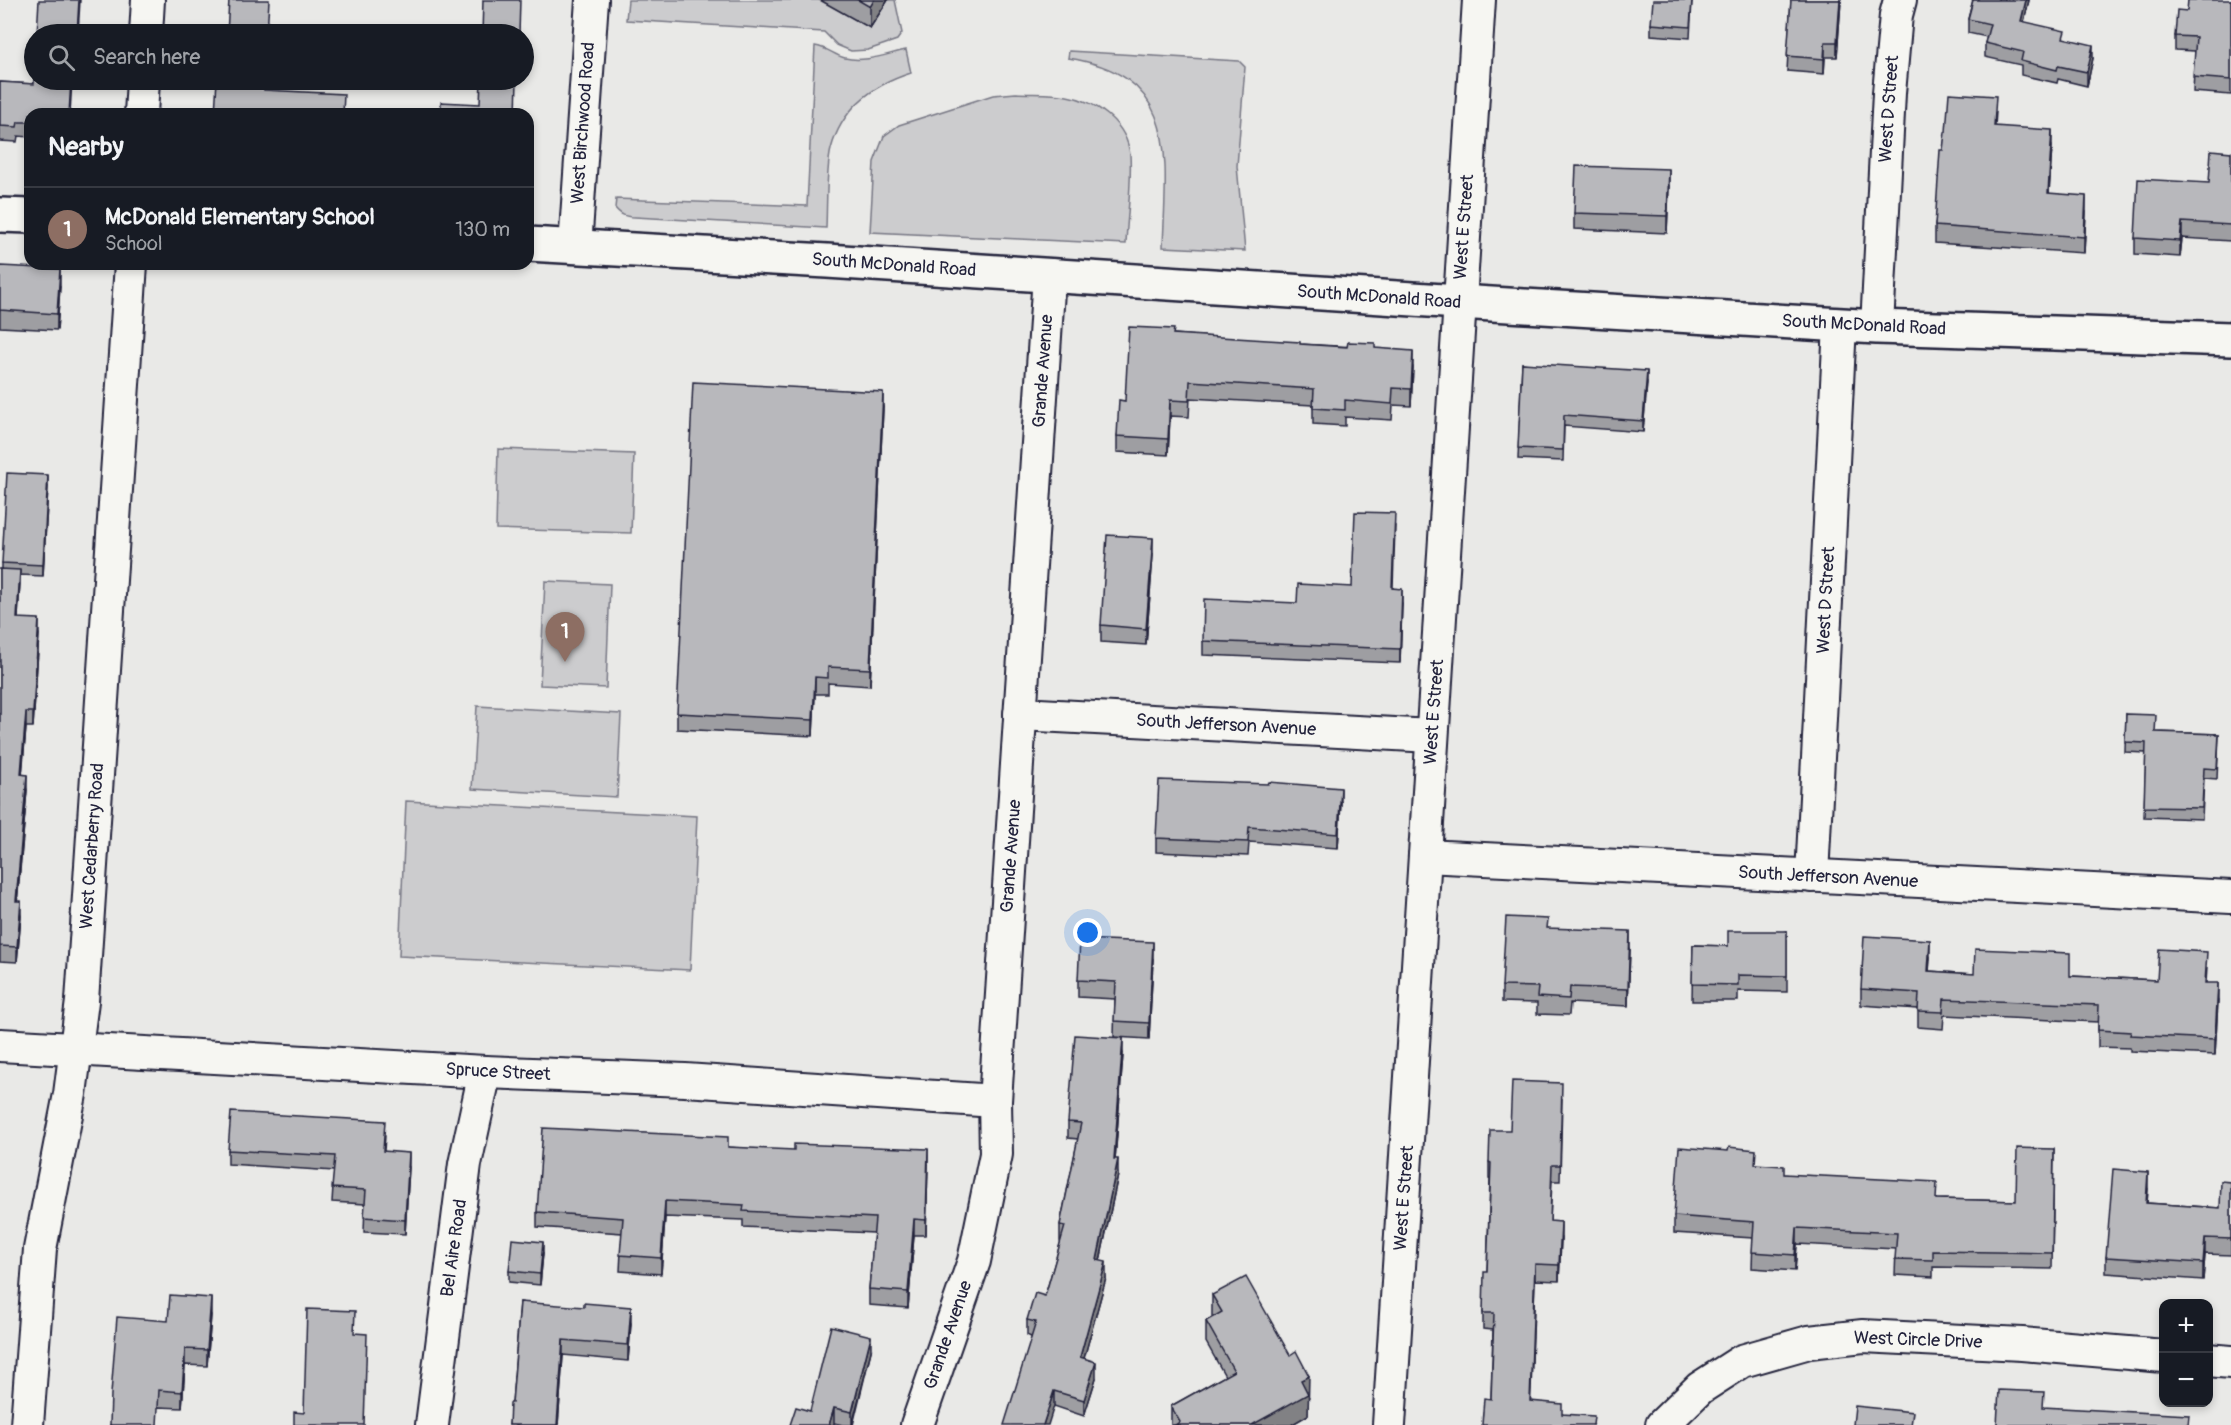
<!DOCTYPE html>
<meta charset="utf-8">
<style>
body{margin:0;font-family:Pangolin,sans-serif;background:#242831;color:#f1f3f6}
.controls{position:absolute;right:18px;bottom:18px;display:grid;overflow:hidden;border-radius:12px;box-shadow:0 3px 9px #0003}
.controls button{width:54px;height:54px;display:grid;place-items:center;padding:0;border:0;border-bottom:2px solid #363941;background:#171b24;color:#f1f3f6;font:30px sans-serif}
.you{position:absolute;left:1088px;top:933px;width:21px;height:21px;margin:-15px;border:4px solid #fff;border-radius:50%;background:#1a73e8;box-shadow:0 0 0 9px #1a73e833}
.badge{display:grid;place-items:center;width:39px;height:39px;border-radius:50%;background:#db2777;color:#fff;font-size:20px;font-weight:700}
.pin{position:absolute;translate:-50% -50px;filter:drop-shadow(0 2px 3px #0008)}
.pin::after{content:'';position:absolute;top:32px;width:21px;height:18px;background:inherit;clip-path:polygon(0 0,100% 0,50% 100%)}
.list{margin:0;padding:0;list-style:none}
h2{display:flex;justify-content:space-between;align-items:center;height:78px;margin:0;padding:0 24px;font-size:26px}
h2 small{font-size:20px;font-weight:400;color:#9ea1a6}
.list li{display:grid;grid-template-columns:39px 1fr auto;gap:18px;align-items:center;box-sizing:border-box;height:84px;padding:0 24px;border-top:2px solid #363941}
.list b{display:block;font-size:22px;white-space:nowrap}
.list p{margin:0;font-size:20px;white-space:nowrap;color:#9ea1a6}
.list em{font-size:20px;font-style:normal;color:#9ea1a6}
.icon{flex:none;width:33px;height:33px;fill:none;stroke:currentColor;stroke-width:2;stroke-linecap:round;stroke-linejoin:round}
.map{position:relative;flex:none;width:2231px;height:1425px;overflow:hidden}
.search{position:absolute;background:#171b24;box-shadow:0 3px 9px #0003;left:24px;top:24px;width:510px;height:66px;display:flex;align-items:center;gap:15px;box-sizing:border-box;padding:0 21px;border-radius:33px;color:#9ea1a6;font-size:22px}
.panel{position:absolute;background:#171b24;box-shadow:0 3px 9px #0003;left:24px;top:108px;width:510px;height:162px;border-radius:18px}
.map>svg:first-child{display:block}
.green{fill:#ccccce;stroke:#777784;stroke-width:1.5}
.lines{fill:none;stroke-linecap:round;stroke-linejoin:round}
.minor-casing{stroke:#22223b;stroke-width:36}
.tertiary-casing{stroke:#22223b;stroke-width:38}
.minor{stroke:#f6f6f2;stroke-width:32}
.tertiary{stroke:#f6f6f2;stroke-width:33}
.wall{fill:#9e9ea2;stroke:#22223b;stroke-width:1.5}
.shaded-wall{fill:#818184;stroke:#22223b;stroke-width:1.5}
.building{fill:#b8b8bc;stroke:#22223b;stroke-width:1.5}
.labels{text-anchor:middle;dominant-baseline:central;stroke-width:6;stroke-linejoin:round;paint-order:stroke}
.street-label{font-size:18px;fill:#22223b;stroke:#f6f6f2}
</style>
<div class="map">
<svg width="2231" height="1425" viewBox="0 0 2231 1425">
<rect width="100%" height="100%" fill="#e9e9e7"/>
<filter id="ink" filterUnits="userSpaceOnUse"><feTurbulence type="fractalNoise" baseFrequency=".0167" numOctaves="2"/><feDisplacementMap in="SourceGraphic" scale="12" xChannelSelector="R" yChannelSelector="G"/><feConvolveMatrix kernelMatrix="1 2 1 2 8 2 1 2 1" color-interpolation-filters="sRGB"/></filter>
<g filter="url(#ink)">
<g class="green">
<polygon points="628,0 820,0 870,28 888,0 895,0 902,33 897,40 868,50 851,51 837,45 824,32 626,20"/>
<path d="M 815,46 C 828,48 834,55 845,58 C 864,63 887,54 906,50 L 911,73 C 873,85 842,108 831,149 C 826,168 827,206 826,228 L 635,217 C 625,217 621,215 615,208 L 616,199 L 807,206 Z"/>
<path d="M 1069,51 L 1239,61 L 1245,67 L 1237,166 L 1245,251 L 1163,247 C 1166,158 1181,75 1068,58 Z"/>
<path d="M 1016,93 C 1033,94 1051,93 1067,96 C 1097,101 1127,124 1130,155 C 1132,183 1127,216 1126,244 L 870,232 L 874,162 L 884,136 L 899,125 L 993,95 Z"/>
<polygon points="498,449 634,454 631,533 496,529"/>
<polygon points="545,581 610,584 606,688 540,685"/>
<polygon points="477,706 621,714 617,797 472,789"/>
<polygon points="406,801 697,816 690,970 399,956"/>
</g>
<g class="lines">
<g class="minor-casing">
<g id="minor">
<polyline points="146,34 148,0"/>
<polyline points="141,114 143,80"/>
<polyline points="575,247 592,0"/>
<polyline points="1877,327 1889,93 1896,15 1900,0"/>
<polyline points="1020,714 1432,736"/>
<polyline points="1425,856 2231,897"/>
<polyline points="1812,876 1840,325"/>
<polyline points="0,1045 485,1072 685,1080 995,1101"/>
<polyline points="2208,1360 2231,1362"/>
<polyline points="27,1425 40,1249 70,1094 82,1001 131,264"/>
<polyline points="432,1425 465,1164 485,1072"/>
<polyline points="917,1425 974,1261 996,1154 995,1101 1049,275"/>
<polyline points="1389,1425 1479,0"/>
<polyline points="1662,1425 1700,1388 1742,1361 1809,1342 1863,1336 2022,1344 2164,1356"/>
</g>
</g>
<g class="tertiary-casing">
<g id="tertiary">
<polyline points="0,215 30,216"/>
<polyline points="528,244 827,261 1459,302 1877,327 2231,339"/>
</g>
</g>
<use href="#minor" class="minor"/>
<use href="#tertiary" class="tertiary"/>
</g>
<g class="wall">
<polygon points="820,0 888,0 870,28"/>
<polygon points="1692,0 1690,38 1651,35 1651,24"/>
<polygon points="1791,0 1841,0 1837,57 1825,57 1824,74 1787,71"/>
<polygon points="1973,0 2029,0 2024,22 2065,39 2093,58 2087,86 2058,79 2057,83 2021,75 2021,65 1985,57 1985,43 1987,37 1968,33 1968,19"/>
<polygon points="2231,0 2231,95 2193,92 2195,51 2175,50 2175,36 2187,11"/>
<polygon points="34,80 72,80 70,114 30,114 30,137 18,136 17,142 0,141 0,82 34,84"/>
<polygon points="1996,112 1995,126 2052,146 2049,193 2086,212 2084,253 1935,243 1935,226 1943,150 1946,132"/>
<polygon points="2231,152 2231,241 2182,238 2180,257 2135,254 2135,238 2209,183"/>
<polygon points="1669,186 1667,233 1574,229 1574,213"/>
<polygon points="0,266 60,286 57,330 0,327"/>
<polygon points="1174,334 1300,344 1375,348 1413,367 1411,406 1393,405 1392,420 1345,417 1345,426 1313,424 1313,405 1190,398 1189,417 1170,416 1168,455 1117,452 1117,436 1125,401"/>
<polygon points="1522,363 1647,382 1643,432 1564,426 1563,461 1518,459"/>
<polygon points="883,408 870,686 828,683 828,694 815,694 813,736 677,729 677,713"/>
<polygon points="48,486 43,576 20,575 18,618 39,634 33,727 26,727 22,774 27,790 17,901 21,916 17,962 0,961 0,569 2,569 2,563"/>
<polygon points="1395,527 1393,588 1402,603 1400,663 1203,655 1203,641 1352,587"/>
<polygon points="1153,555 1146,645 1101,642 1101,625"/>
<polygon points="2126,714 2156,732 2219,734 2217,779 2204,778 2202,819 2144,817 2146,753 2125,752"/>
<polygon points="1341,802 1338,848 1249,842 1248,856 1156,852 1156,838"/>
<polygon points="1548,928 1630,948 1628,1006 1570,1003 1569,1015 1537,1014 1537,1003 1502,1002 1502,986"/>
<polygon points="1787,931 1787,992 1738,991 1738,1001 1692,1001 1693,945 1728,946"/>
<polygon points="1930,957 1929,971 1974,974 2070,976 2157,980 2207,968 2206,983 2218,1000 2215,1055 2130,1051 2130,1048 2098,1047 2098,1022 1944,1015 1943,1029 1918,1027 1918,1009 1861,1005 1861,989"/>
<polygon points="1153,959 1149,1039 1114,1037 1115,999 1078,997 1078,980"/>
<polygon points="1123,1054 1115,1159 1118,1175 1100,1261 1106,1278 1084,1358 1096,1378 1084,1416 1054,1406 1031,1337 1027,1335 1027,1320 1045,1296 1061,1241 1060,1241 1060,1225 1078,1139 1068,1138 1068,1122"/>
<polygon points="1562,1099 1560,1181 1552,1181 1550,1221 1561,1238 1559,1281 1535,1280 1530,1401 1562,1414 1594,1425 1491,1399 1493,1330 1483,1329 1483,1313 1487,1272 1490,1179 1489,1179 1489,1162 1510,1130"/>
<polygon points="385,1136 384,1151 409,1167 405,1234 364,1232 365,1204 332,1202 334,1171 228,1164 228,1150"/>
<polygon points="728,1147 928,1164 926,1235 914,1235 908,1308 869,1305 869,1289 874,1233 743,1227 743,1220 665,1217 661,1274 620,1271 622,1233 537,1227 537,1212"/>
<polygon points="2054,1149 2052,1269 1933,1267 1933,1277 1895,1275 1896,1249 1797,1244 1795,1271 1752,1268 1753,1238 1674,1233 1674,1216 1728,1151 1756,1164 1784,1174 1937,1199 2016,1201"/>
<polygon points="2231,1182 2231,1255 2205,1254 2203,1280 2106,1273 2106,1257 2148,1188 2147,1203 2220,1208"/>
<polygon points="543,1253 540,1285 509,1282 509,1271"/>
<polygon points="1212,1295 1309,1397 1308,1398 1308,1415 1291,1425 1171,1425 1171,1406 1225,1376 1206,1342 1206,1321 1212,1317"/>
<polygon points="520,1302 631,1323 628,1361 563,1355 558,1425 509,1425 512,1403"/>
<polygon points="211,1315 207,1366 185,1365 182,1408 159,1407 110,1425 168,1321"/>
<polygon points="871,1351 853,1425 843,1425 834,1423 810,1411"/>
</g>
<g class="shaded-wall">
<polygon points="79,0 80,0 78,34 77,34"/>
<polygon points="874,0 888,0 870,28 870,7"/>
<polygon points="1840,0 1841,0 1837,57 1837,42"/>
<polygon points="2026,0 2029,0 2021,34 2021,21"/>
<polygon points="1825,42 1825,57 1824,74 1824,59"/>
<polygon points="2093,45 2093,58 2087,86 2087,72"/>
<polygon points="2052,130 2052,146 2048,209 2048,193"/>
<polygon points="1669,169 1669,186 1667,233 1667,216"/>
<polygon points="2086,196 2086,212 2084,253 2084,237"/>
<polygon points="2182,222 2182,238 2180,257 2180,241"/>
<polygon points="60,269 60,286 57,330 57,314"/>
<polygon points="1413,351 1413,367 1411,406 1411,389"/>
<polygon points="1647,371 1647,382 1643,432 1643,421"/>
<polygon points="883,392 883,408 870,686 870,669"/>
<polygon points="1170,400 1170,416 1168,455 1168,439"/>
<polygon points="48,475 48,486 43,576 43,565"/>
<polygon points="1153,538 1153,555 1146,645 1146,629"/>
<polygon points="20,570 20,585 17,633 17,618"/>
<polygon points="1402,589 1402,603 1400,663 1400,649"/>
<polygon points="39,619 39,634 33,727 33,712"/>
<polygon points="815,677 815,694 813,736 813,720"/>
<polygon points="26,712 26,727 21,789 21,774"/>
<polygon points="27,775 27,790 16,916 16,901"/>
<polygon points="1341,788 1341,802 1338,848 1338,834"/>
<polygon points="21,901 21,916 17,962 17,947"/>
<polygon points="1630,931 1630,948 1628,1006 1628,989"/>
<polygon points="1930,940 1930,957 1928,988 1928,971"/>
<polygon points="1153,942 1153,959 1149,1039 1149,1023"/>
<polygon points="2218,983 2218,1000 2215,1055 2215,1039"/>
<polygon points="1123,1038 1123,1054 1114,1174 1114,1159"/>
<polygon points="928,1149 928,1164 926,1235 926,1220"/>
<polygon points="409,1153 409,1167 405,1234 405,1220"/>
<polygon points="1118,1159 1118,1175 1097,1275 1097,1260"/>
<polygon points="2148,1172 2148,1188 2146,1219 2146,1203"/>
<polygon points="665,1201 665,1217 661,1274 661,1258"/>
<polygon points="914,1219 914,1235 908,1308 908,1292"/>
<polygon points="1561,1222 1561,1238 1559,1281 1559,1265"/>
<polygon points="1797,1228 1797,1244 1795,1271 1795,1255"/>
<polygon points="2205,1238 2205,1254 2203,1280 2203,1263"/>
<polygon points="543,1242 543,1253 540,1285 540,1274"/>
<polygon points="1106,1262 1106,1278 1080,1373 1080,1357"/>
<polygon points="1535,1264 1535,1280 1530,1418 1530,1401"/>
<polygon points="211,1298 211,1315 207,1366 207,1350"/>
<polygon points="631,1307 631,1323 628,1361 628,1345"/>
<polygon points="871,1336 871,1351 852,1425 852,1412"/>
<polygon points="563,1340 563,1355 558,1425 557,1425"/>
<polygon points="185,1349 185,1365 182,1408 182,1392"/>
<polygon points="1096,1362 1096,1378 1084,1416 1084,1400"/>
<polygon points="1309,1376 1308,1415 1291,1425 1252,1425 1301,1380"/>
<polygon points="1054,1391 1054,1406 1048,1425 1043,1425"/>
<polygon points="834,1408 834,1425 829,1425"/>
</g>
<g class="building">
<polygon points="39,0 79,0 77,34 37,34"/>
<polygon points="229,0 269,0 267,34 227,34"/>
<polygon points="483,0 520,0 519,34 482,34"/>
<polygon points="858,0 874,0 870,7"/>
<polygon points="1653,0 1692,0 1690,27 1651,24"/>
<polygon points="1791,0 1840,0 1837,42 1825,42 1824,59 1787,56"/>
<polygon points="1973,0 2026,0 2021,21 2065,31 2063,38 2093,45 2087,72 2058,66 2057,70 2021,61 2023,52 1985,43 1990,24 1968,19"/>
<polygon points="2188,0 2231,0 2231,80 2193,77 2196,37 2175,36 2177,10 2187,11"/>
<polygon points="34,71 34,80 71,80 69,114 30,114 30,122 18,122 17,127 0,126 0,82 34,84"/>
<polygon points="217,80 264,80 264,90 344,94 343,114 215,114"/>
<polygon points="481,80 517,80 516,114 441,114 441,102 480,104"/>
<polygon points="1949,93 1996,96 1994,126 2052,130 2048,193 2086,196 2084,237 1935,226 1940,150 1943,150 1945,132 1946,132"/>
<polygon points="2211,150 2231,152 2231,225 2182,222 2180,241 2135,238 2138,179 2209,183"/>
<polygon points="1576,166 1669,169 1667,216 1574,213"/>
<polygon points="0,266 60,269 57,314 0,310"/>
<polygon points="1129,327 1174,329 1173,334 1300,342 1300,344 1347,347 1348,342 1375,343 1375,348 1413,351 1411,389 1393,388 1392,404 1345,400 1345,410 1313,408 1314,389 1190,381 1189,401 1170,400 1168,439 1117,436 1119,400 1125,401"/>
<polygon points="1522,363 1647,371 1643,421 1564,415 1563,450 1518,448"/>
<polygon points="693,382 883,392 870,669 828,667 828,678 815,677 813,720 677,713"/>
<polygon points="7,473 48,475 43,565 2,563"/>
<polygon points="1355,512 1395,513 1392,588 1402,589 1400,649 1203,641 1204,599 1297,603 1298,584 1352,587"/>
<polygon points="1107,535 1153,538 1146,629 1101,625"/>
<polygon points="0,569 20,570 17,618 39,619 33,712 26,712 21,774 27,775 16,901 21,901 17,947 0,946"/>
<polygon points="2126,714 2156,715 2155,732 2219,734 2217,769 2204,768 2202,808 2144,807 2146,743 2125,742"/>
<polygon points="1159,780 1268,784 1269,782 1341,788 1338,834 1249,827 1248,842 1156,838"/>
<polygon points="1506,917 1548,919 1547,928 1630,931 1628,989 1570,987 1569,999 1537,997 1538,987 1502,986"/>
<polygon points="1728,931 1787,931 1787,976 1738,975 1738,985 1692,984 1693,945 1728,946"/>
<polygon points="1864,936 1930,940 1928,971 1974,974 1975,949 2070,953 2070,976 2157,980 2159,949 2207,952 2205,983 2218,983 2215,1039 2130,1035 2131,1032 2098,1030 2099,1005 1944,999 1943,1012 1918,1011 1919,993 1861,989"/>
<polygon points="1080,939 1153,942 1149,1023 1114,1021 1116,982 1078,980"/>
<polygon points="1075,1035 1123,1038 1114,1159 1118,1159 1097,1260 1106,1262 1080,1357 1096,1362 1084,1400 1054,1391 1043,1425 1004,1425 1036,1322 1027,1320 1035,1293 1045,1296 1065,1226 1060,1225 1081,1123 1068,1122"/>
<polygon points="1512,1081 1562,1083 1560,1165 1552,1165 1550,1221 1561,1222 1559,1265 1535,1264 1530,1401 1562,1404 1562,1414 1594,1416 1593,1425 1482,1425 1484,1398 1491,1399 1494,1313 1483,1313 1484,1272 1487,1272 1491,1163 1489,1162 1490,1130 1510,1130"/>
<polygon points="231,1112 385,1121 383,1151 409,1153 405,1220 364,1217 366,1190 332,1188 335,1156 228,1150"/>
<polygon points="543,1128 728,1137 728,1147 794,1150 794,1144 928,1149 926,1220 914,1219 908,1292 869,1289 875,1218 743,1211 744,1205 665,1201 661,1258 620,1255 623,1218 537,1212"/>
<polygon points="1679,1147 1728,1151 1729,1147 1756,1150 1755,1164 1784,1166 1784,1174 1937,1182 1936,1199 2016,1201 2017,1148 2054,1149 2052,1253 1933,1251 1933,1260 1895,1259 1897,1233 1797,1228 1795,1255 1752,1252 1754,1222 1674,1216"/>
<polygon points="2113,1169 2148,1172 2146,1203 2220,1208 2221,1181 2231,1182 2231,1239 2205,1238 2203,1263 2106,1257"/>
<polygon points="512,1239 543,1242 540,1274 509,1271"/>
<polygon points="1246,1277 1290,1355 1296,1351 1309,1376 1301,1380 1308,1394 1252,1425 1175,1425 1180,1422 1171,1406 1234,1371 1206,1321 1222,1312 1212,1295"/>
<polygon points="170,1295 211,1298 207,1350 185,1349 182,1392 159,1390 157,1425 110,1425 111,1394 117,1317 168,1321"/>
<polygon points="520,1302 584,1307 584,1303 631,1307 628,1345 563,1340 557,1425 509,1425 510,1403 512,1403"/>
<polygon points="307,1309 355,1311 354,1333 367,1334 364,1425 294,1425 294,1412 304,1413"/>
<polygon points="831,1326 871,1336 852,1412 834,1408 829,1425 790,1425 796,1407 810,1411"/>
<polygon points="1999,1390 2044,1392 2043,1407 2189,1415 2188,1425 1997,1425"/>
<polygon points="1855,1406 1913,1412 1911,1425 1853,1425"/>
</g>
</g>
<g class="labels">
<g class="street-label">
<text transform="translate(1889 109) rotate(-86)">West D Street</text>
<text transform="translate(583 123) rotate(-86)">West Birchwood Road</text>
<text transform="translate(1464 227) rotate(-86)">West E Street</text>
<text transform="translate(894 265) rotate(4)">South McDonald Road</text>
<text transform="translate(1379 297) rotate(4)">South McDonald Road</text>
<text transform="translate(1864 325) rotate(3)">South McDonald Road</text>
<text transform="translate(1043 371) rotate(-86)">Grande Avenue</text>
<text transform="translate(1826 600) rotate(-87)">West D Street</text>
<text transform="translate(1434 712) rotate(-86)">West E Street</text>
<text transform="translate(1226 725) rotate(3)">South Jefferson Avenue</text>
<text transform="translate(92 846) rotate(-86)">West Cedarberry Road</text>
<text transform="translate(1011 856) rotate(-86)">Grande Avenue</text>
<text transform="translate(1828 877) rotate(3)">South Jefferson Avenue</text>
<text transform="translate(498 1072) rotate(3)">Spruce Street</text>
<text transform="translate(1404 1198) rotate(-86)">West E Street</text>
<text transform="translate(454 1248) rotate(-82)">Bel Aire Road</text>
<text transform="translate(948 1335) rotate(-71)">Grande Avenue</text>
<text transform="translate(1918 1340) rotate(2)">West Circle Drive</text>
</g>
</g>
</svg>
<div class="controls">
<button>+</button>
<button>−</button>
</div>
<div class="you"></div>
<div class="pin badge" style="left:565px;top:662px;background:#8d6e63">1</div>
<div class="search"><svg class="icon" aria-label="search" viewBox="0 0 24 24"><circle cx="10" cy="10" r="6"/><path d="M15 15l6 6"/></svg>Search here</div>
<section class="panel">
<h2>Nearby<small></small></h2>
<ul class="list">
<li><span class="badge" style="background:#8d6e63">1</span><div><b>McDonald Elementary School</b><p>School</p></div><em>130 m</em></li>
</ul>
</section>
</div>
